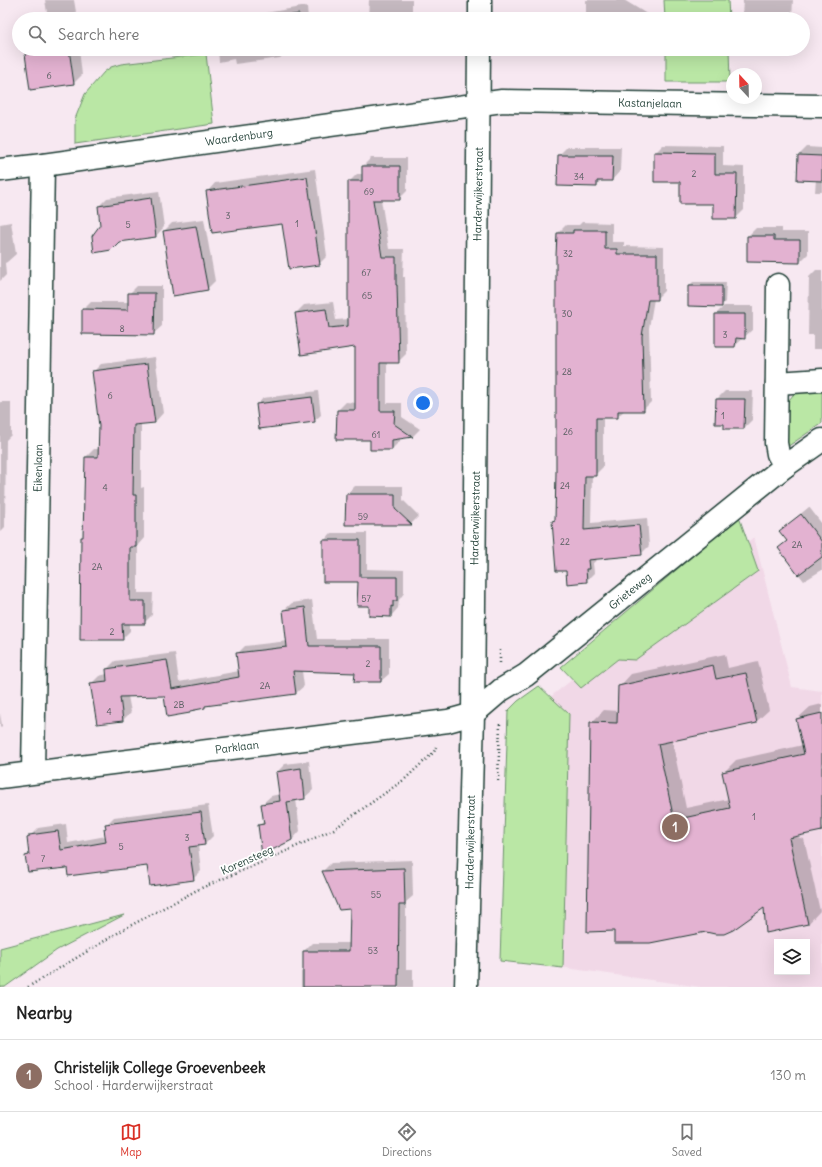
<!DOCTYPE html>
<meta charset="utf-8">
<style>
body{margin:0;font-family:Delius,sans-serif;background:#f2f2f2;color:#222}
.controls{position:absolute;right:12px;bottom:12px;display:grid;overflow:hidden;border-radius:0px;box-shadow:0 4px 16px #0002}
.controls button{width:36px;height:36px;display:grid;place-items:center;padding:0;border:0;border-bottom:1px solid #e0e0e0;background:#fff;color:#222;font:20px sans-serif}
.compass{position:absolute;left:726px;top:68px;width:36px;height:36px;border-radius:50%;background:#fff;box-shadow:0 4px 16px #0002;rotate:338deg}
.you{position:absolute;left:423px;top:403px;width:14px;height:14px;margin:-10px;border:3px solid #fff;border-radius:50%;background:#1a73e8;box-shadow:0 0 0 6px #1a73e833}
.badge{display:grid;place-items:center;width:26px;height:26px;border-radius:50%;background:#d93025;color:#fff;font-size:13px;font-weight:700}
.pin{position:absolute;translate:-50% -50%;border:2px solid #fff;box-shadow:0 1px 4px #0006}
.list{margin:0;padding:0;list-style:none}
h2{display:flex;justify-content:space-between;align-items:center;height:52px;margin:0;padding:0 16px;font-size:17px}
h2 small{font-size:13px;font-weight:400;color:#767676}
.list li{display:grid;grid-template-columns:26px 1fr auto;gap:12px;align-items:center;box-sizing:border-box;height:72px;padding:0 16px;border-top:1px solid #e0e0e0}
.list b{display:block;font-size:15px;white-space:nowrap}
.list p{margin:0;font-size:13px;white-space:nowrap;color:#767676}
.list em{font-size:13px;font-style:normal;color:#767676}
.icon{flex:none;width:22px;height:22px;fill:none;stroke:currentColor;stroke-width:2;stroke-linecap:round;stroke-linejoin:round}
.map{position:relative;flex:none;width:822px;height:987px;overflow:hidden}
.search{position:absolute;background:#fff;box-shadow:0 4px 16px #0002;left:12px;right:12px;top:12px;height:44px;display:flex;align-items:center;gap:10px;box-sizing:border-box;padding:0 14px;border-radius:22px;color:#767676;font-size:15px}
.sheet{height:124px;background:#fff}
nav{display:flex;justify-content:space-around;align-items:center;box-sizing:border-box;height:56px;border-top:1px solid #e0e0e0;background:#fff;font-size:11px;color:#767676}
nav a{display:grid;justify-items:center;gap:2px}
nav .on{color:#d93025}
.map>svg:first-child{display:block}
.built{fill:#f1d8e7;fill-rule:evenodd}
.green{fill:#bae7a5;stroke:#6c926c}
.shadow{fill:#0003}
.building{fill:#e3b2d1;stroke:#1f3d34}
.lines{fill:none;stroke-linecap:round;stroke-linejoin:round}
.street-casing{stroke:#1f3d34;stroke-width:25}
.secondary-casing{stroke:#1f3d34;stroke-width:25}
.path{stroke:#1f3d34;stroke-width:2.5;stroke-dasharray:1 3;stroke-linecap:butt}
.street{stroke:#fff;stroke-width:22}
.secondary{stroke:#fff;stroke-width:22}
.labels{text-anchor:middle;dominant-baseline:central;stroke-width:3.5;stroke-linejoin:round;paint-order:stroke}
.number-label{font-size:9px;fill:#505a5b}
.street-label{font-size:11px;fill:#1f3d34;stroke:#fff}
</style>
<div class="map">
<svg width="822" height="987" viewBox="0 0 822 987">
<rect width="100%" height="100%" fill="#f7e8f1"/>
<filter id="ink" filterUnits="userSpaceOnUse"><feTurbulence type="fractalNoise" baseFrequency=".025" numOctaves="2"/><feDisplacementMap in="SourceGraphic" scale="8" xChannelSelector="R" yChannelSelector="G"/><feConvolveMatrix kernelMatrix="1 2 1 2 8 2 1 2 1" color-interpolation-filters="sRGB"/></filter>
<g filter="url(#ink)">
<path class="built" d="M 754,537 L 792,687 L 822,691 L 822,987 L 701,987 L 523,962 L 531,712 ZM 777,942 L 807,942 L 807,972 L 777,972 Z"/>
<g class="green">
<polygon points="664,0 728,0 729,19 665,19"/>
<polygon points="666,49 729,49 730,82 666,82"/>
<polygon points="206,54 214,124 75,144 75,119 85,94 104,72 111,67 121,64"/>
<polygon points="822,388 822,423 787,447 783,442 786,404 793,395 799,391"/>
<polygon points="739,517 758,571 635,660 618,659 581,688 561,667"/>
<polygon points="539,686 569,714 563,968 500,961 508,711 518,701"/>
<polygon points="124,915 57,950 5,987 0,987 0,948"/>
</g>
<g class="shadow">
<polygon points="45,0 74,0 76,12 69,19 48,19"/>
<polygon points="369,0 412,0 412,19 368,19"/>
<polygon points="586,0 624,0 655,19 586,19"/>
<polygon points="743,0 793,0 792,19 756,19 756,17 742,17"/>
<polygon points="307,6 308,19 230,19"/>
<polygon points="32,49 79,49 82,75 74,83 31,89 26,54"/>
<polygon points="218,49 301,49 299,51 286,52 280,58 235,64 234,59 219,62"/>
<polygon points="663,145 723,146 723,166 744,167 744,210 736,218 681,181 655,153"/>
<polygon points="567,147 621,147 620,171 612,180 602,180 597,186 559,155"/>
<polygon points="807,147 822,148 822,192 815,192 816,179 799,155"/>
<polygon points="371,158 407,158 407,191 399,199 381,199 389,249 404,249 403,277 405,277 406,354 398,362 387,362 387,403 402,403 402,417 420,429 413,436 400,438 400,441 392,449 371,439 338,410 346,402 356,403 356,346 296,313 304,305 333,302 336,320 349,319 349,182 357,174 363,174 363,166"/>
<polygon points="315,169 327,256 319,264 283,223 207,192 215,183"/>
<polygon points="159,191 164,227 156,236 120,241 101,225 99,206 107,198"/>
<polygon points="204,219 215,281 207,289 164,231 172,223"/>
<polygon points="11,222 16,254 7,262 5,263 6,275 0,281 0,224"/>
<polygon points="582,222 612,223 612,242 624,242 624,246 664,247 664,291 656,299 654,299 649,328 651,402 643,410 625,410 617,417 603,417 603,467 595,475 592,475 591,523 647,518 649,546 641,554 596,558 597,560 593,563 594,573 586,581 567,570 553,521 556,518 557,472 558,233 566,225 579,225"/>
<polygon points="756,228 782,228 782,232 808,232 808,254 800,262 748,236"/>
<polygon points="816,270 822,270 822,349 813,349 813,335 808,335 809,277"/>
<polygon points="693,282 726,282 725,302 721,306 689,286"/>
<polygon points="137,286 162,286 162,326 153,334 83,310 91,302 129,302 129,294"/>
<polygon points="724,306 753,306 753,329 735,346 716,346 716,314"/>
<polygon points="155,357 163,413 155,422 141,423 141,488 144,487 144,538 138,545 138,593 153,593 152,615 144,623 130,623 130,631 122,639 82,538 84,535 86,457 94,449 100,449 100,426 93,372 101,364"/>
<polygon points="318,391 321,415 314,421 257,405 263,398"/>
<polygon points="725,391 753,391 752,420 744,428 725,423 717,399"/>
<polygon points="0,402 11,402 11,435 6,440 5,527 0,532"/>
<polygon points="355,486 403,486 403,500 419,516 411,524 346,524 347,494"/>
<polygon points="809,507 822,524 822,570 804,581 779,549 788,540 780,531"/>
<polygon points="331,533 367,533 367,569 404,570 404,593 399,600 398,608 391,616 370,605 359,581 324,541"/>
<polygon points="312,600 317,639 389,639 389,674 381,681 356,672 302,671 304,686 296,693 207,705 205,707 192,709 190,712 164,695 128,696 131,712 123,720 91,684 99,676 107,674 107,669 115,661 175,653 179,682 239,671 237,654 245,646 288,641 284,610 292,603"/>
<polygon points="725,654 728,668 758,661 769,710 756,722 672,740 686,808 729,799 723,773 736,760 803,745 797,719 810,707 822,704 822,830 793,836 804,839 820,911 808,924 765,906 733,929 591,723 604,710 618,711 619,687 631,674"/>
<polygon points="0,713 2,726 0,728"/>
<polygon points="309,761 310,771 311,771 313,790 304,798 296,799 300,831 292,840 259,826 265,820 262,804 271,796 280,794 277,772 285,764"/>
<polygon points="208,805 213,836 205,844 198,845 201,871 193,879 148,865 68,867 27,856 30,853 28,838 38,828 66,824 68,843 106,836 106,825 114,817"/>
<polygon points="412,860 413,896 406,902 406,969 413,969 413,987 301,987 301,972 304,969 304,951 312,943 350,943 351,908 323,871 331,863"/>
</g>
<g class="building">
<polygon points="299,14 300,19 275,19 274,18"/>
<polygon points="57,49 69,49 74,84 30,90 25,54"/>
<polygon points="280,49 300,49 300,52 280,54"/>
<polygon points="654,152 715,153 715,174 737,174 736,219 713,219 713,204 680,204 680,182 654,182"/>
<polygon points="558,155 613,155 612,181 597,181 597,187 557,186"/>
<polygon points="798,155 822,156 822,181 797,180"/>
<polygon points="362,166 400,166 400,200 373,200 382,257 396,257 396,285 397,285 399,363 380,363 380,411 395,411 394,424 413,437 392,440 392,450 370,450 370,440 336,440 337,410 355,410 355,347 301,355 295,313 326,309 329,328 348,326 348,181 362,181"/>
<polygon points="307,177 320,265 289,269 282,224 212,233 206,191"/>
<polygon points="151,198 156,237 119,242 111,250 94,253 92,236 100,225 98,206"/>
<polygon points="196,226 208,290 173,296 163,231"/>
<polygon points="573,230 605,230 605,249 617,249 617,254 657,254 657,300 648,300 642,336 644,411 618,411 618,418 596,418 596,476 585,476 584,530 639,525 642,555 588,560 589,569 586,569 587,582 567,584 566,571 556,571 552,521 555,520 556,472 556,256 557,233 573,233"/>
<polygon points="747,236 774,236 774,240 800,240 800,263 747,262"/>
<polygon points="688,286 722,286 722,307 688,306"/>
<polygon points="128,293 155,293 154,335 82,334 82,309 128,310"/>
<polygon points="715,314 745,314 745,339 736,338 735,347 715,347"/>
<polygon points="147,364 155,423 134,425 133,495 136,495 136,547 130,547 130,601 145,601 145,624 122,624 123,640 80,640 81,537 83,537 85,457 98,457 99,426 92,371"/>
<polygon points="312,397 315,422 259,429 256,404"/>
<polygon points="716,399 745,399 744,429 724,429 724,424 715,424"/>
<polygon points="346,494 395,494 395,509 412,525 345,525"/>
<polygon points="801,514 822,542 822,557 798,575 778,548 787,541 779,531"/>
<polygon points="323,540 360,540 360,577 397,577 397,601 393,601 393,607 391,606 391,617 369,616 369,606 357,606 358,582 323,582"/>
<polygon points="305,607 309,646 381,646 381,682 354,682 355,673 293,671 296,694 205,706 205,708 190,711 190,713 167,717 164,696 120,697 123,721 97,724 90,683 107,681 106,669 167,660 172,689 239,677 236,653 287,647 283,610"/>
<polygon points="713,665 716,679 746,673 757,723 658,744 674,820 730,808 722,772 804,754 796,719 822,713 822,831 789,838 808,924 766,933 764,908 733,930 724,934 715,934 706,932 650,943 614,943 614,931 587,932 590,722 617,723 618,686"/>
<polygon points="301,768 302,779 303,779 305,799 287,802 292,840 262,855 258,825 264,824 261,804 280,801 276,772"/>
<polygon points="201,812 205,845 189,847 194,880 150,886 147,866 68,876 67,868 28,872 25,856 29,855 27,838 29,837 29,835 58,831 61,850 106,842 104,829 106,828 105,824"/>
<polygon points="404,868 405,905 399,905 398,987 303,987 303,951 349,951 350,909 339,910 322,871"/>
</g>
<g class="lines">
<g class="street-casing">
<g id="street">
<polyline points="0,170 43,165 502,101 822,106"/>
<polyline points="778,285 776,443 778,454 785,466"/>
<polyline points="777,383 822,380"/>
<polyline points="33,772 43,165"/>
<polyline points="0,777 448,721 473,714 501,690 526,675 785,466 822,440"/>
</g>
</g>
<g class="secondary-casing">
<g id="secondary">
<polyline points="480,19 480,0"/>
<polyline points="466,987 473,714 479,49"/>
</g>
</g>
<g class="path">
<polyline points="500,650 500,663"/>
<polyline points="498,781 500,724"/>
<polyline points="28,987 126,928 199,889 267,860 334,829 405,779 434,752 436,747"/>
</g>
<use href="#street" class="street"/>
<use href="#secondary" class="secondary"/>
</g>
</g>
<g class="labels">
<g class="number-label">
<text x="49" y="75">6</text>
<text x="694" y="173">2</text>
<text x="579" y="176">34</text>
<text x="369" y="191">69</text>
<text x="228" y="215">3</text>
<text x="297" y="223">1</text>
<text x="128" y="224">5</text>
<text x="568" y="253">32</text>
<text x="366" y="272">67</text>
<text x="367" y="295">65</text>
<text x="567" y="313">30</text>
<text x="122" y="328">8</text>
<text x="725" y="334">3</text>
<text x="567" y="371">28</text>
<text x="110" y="395">6</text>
<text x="723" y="415">1</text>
<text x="568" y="431">26</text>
<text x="376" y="434">61</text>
<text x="565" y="485">24</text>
<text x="105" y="487">4</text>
<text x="363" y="516">59</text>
<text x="565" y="541">22</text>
<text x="797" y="544">2A</text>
<text x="97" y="566">2A</text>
<text x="366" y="598">57</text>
<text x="112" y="631">2</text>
<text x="368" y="663">2</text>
<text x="265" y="685">2A</text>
<text x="179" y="704">2B</text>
<text x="109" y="711">4</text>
<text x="754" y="816">1</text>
<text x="187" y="837">3</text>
<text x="121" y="846">5</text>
<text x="43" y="858">7</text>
<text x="376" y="894">55</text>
<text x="373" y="950">53</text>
</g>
<g class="street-label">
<text transform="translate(650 103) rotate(1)">Kastanjelaan</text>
<text transform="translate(239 137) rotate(-8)">Waardenburg</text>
<text transform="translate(478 194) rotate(-89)">Harderwijkerstraat</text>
<text transform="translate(38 468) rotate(-89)">Eikenlaan</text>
<text transform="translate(475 518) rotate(-89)">Harderwijkerstraat</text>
<text transform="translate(630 591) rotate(-39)">Grieteweg</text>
<text transform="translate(237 747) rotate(-7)">Parklaan</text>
<text transform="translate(470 842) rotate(-89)">Harderwijkerstraat</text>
<text transform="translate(247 860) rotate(-24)">Korensteeg</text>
</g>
</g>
</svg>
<div class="controls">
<button><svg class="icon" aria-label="layers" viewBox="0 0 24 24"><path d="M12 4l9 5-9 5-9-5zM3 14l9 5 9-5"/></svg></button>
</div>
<svg class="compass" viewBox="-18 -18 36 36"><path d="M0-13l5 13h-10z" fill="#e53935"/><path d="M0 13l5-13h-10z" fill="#767676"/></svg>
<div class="you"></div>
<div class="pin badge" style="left:675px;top:827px;background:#8d6e63">1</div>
<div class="search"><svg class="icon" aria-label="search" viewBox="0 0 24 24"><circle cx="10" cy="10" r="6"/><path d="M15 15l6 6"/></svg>Search here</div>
</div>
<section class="sheet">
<h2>Nearby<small></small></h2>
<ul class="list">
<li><span class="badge" style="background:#8d6e63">1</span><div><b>Christelijk College Groevenbeek</b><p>School · Harderwijkerstraat</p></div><em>130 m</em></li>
</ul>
</section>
<nav>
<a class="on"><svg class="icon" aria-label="map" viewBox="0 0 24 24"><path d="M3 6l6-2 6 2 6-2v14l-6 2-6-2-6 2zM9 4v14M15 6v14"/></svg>Map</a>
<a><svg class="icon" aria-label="directions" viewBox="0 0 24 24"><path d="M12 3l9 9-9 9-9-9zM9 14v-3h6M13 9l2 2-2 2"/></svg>Directions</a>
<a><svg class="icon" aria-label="saved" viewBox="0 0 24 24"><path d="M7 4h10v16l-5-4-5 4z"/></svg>Saved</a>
</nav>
